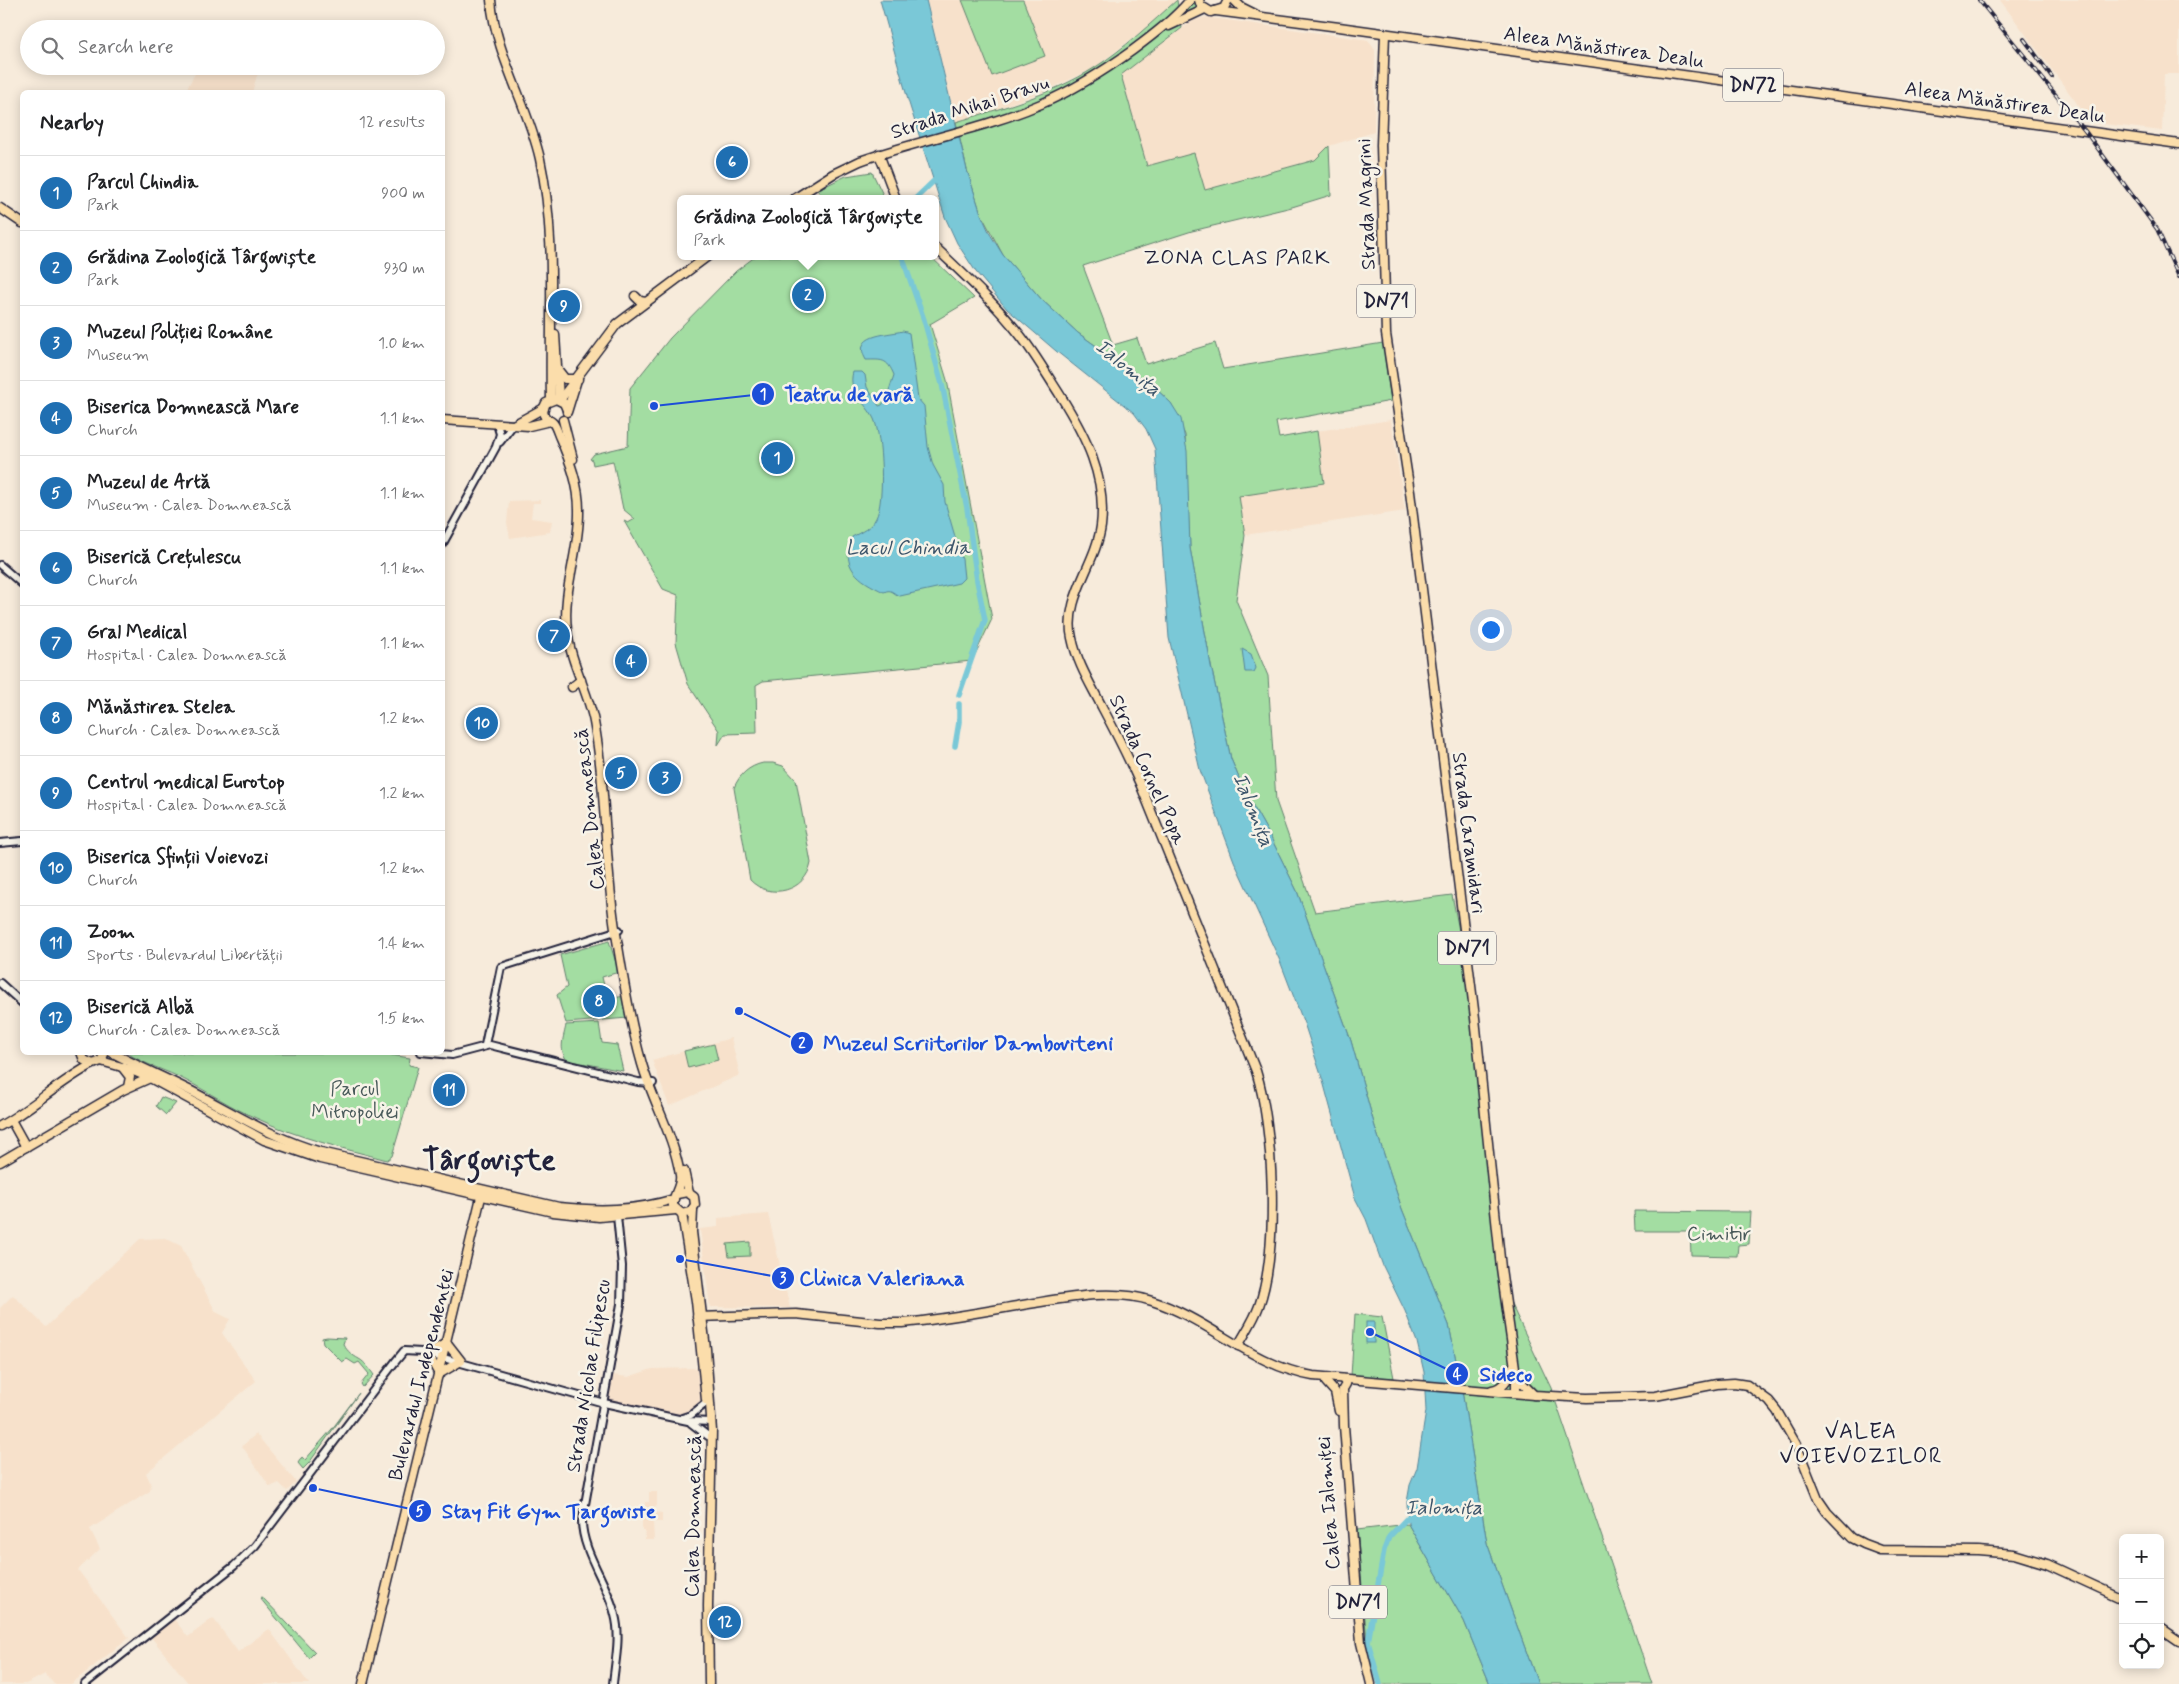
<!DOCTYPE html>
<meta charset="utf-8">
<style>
body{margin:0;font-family:Mynerve,sans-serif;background:#f2f2f2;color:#202124}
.controls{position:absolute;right:15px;bottom:15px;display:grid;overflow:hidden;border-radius:8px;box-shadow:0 2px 12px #0003}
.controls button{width:45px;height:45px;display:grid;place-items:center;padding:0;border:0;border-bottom:1px solid #e0e0e0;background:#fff;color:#202124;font:25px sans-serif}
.you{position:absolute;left:1490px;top:629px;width:18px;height:18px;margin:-12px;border:4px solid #fff;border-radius:50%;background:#1a73e8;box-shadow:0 0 0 8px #1a73e833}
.badge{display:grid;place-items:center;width:32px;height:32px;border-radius:50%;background:#1f6fb2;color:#fff;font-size:16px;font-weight:700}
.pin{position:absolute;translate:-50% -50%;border:2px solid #fff;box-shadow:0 1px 5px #0006}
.popup{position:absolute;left:677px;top:195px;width:262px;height:65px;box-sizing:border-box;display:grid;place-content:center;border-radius:8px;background:#fff;filter:drop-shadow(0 1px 4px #0005);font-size:16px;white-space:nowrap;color:#757577}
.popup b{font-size:19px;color:#202124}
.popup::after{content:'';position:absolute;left:50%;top:100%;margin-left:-10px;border:10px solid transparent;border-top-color:#fff}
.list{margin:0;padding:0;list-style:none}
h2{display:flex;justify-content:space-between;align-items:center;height:65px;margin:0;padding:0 20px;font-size:21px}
h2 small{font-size:16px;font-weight:400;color:#757577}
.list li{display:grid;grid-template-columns:32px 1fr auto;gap:15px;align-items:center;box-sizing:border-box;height:75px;padding:0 20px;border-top:1px solid #e0e0e0}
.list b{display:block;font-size:19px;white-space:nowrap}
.list p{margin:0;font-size:16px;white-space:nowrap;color:#757577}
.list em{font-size:16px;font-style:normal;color:#757577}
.icon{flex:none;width:28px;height:28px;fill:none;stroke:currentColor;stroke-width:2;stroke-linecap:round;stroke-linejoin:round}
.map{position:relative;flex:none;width:2179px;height:1684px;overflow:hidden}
.search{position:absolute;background:#fff;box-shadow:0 2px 12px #0003;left:20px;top:20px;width:425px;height:55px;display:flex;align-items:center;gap:12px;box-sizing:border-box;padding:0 18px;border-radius:28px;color:#757577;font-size:19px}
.panel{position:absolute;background:#fff;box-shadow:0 2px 12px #0003;left:20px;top:90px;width:425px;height:965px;border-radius:8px}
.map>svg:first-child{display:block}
.built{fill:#f7e1cb}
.green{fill:#a3dda2;stroke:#62806e}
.water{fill:#7ac8d7;stroke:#578699}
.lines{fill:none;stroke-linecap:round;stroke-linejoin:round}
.canal{stroke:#7ac8d7;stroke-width:5.5}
.minor-casing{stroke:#22223b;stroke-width:10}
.major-casing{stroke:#22223b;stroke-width:11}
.minor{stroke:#f7f3e8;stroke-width:6}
.major{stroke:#fbddab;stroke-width:8}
.rail-casing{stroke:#22223b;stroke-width:4}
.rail{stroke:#f7f3e8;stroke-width:2;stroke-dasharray:5.5;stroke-linecap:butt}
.labels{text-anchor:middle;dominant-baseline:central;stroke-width:5;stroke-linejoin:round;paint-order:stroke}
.shield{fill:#f7f3e8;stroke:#62616f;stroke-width:1}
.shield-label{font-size:19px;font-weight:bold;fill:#22223b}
.street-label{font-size:20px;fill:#22223b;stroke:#f7f3e8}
.park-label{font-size:20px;fill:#495a5a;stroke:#f7f3e8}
.neighbourhood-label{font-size:21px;letter-spacing:1px;fill:#22223b;stroke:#f7f3e8}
.water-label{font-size:21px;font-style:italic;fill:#3c546a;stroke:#f7f3e8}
.quarter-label{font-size:22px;letter-spacing:1px;fill:#22223b;stroke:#f7f3e8}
.town-label{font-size:30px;font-weight:bold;fill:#22223b;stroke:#f7f3e8}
.leader{fill:none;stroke:#1d4ed8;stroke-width:2}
.callout-dot{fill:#1d4ed8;stroke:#f7f3e8;stroke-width:2}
.mark-label{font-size:15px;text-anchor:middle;font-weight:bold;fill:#fff}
.callout-label{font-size:21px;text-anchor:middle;font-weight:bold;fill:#1d4ed8;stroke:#f7f3e8;stroke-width:5;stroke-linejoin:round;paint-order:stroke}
</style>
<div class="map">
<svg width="2179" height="1684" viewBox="0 0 2179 1684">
<rect width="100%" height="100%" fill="#f7ebdb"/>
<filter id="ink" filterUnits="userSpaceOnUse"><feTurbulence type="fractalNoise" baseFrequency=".02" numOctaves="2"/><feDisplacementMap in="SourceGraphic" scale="10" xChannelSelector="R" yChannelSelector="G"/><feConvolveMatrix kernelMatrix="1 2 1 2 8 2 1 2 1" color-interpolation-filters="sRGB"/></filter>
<g filter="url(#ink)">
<g class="built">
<polygon points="926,0 1177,0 1139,33 1094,68 1052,88 994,110 956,122"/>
<polygon points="2000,0 2179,0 2179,74 2164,74 2162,131 2088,122 2076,102"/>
<polygon points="1206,17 1368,40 1375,50 1374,132 1329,146 1315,160 1204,190 1147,167 1121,75 1192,21"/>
<polygon points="199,66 260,66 252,92 185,92"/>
<polygon points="1391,420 1405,511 1245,535 1239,496 1324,483 1317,431"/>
<polygon points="540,500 540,503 533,503 531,518 552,521 550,532 510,538 507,523 509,501"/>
<polygon points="731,1038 740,1075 669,1106 652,1060"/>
<polygon points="768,1214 790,1308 710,1307 700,1229 718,1227 718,1218"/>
<polygon points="165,1238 181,1246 216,1312 230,1319 222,1333 256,1381 146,1473 151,1484 150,1491 90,1529 100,1549 78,1570 129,1638 71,1684 54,1684 45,1674 26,1684 0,1684 0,1308 13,1295 46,1327 140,1239"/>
<polygon points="697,1368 701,1401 694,1412 679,1415 664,1414 608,1402 613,1375 628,1377 652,1369"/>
<polygon points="256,1434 296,1482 287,1491 279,1483 270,1487 242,1446"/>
<polygon points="649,1492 657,1492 657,1506 655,1506 655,1512 662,1513 662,1522 653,1522 654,1540 645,1540 645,1531 642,1531 642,1516 645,1516 645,1502 649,1502"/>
<polygon points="213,1618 238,1652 269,1629 309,1684 189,1684 151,1637 174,1619 188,1637"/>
</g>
<g class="green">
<polygon points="962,0 1023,0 1045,56 992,76"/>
<path d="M 1177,0 L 1179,13 L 1193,0 L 1199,10 L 1180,18 L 1182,28 L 1121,75 L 1147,166 L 1194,153 L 1205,190 L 1315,160 L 1329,146 L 1331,195 L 1292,207 L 1192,231 L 1083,266 L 1113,345 L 1137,338 L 1146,364 L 1215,343 L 1223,369 L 1383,343 L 1391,401 L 1276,422 L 1279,438 L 1317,431 L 1324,483 L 1239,496 L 1245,535 L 1236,600 L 1268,676 L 1276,801 L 1315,912 L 1452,895 L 1482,1048 L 1504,1289 L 1551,1388 L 1652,1684 L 1538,1684 L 1487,1543 L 1462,1391 L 1449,1325 L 1402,1209 L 1375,1127 L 1351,1041 L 1297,891 L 1271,838 L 1244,790 L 1231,759 L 1211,666 L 1190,548 L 1185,435 L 1171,403 L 1154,387 L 1078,333 L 1042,300 L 1003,255 L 981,214 L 967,170 L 956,122 C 1002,108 1053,94 1094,68 C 1124,49 1151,23 1177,0 Z"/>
<polygon points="872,172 885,199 825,199 817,190 846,176"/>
<polygon points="756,256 930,256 974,298 930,324 947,380 992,619 972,661 763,681 756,685 757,733 725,734 718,745 719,731 688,684 676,643 678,595 663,589 624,521 628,523 635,519 623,509 613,461 593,465 592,460 590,459 594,454 628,446 630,388 670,338 736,271"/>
<path d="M 763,763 L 773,763 L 783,766 L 796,780 L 811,863 C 806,891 770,901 750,880 L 734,788 C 739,775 749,766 763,763 Z"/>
<polygon points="609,941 619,972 602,977 607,999 625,996 628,1018 566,1023 557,995 567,987 560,955"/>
<path d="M 599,1023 L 602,1043 L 617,1045 L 623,1071 L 567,1060 C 558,1049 564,1037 566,1025 Z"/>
<polygon points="714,1044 718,1060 688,1068 684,1051"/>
<path d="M 127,1053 L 379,1053 L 410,1058 L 409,1065 L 418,1067 L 392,1156 L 387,1160 C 342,1148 298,1138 256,1118 C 232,1108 209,1092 185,1080 C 166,1070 145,1065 127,1053 Z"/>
<polygon points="161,1097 176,1103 166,1115 156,1106"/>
<polygon points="1634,1211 1751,1212 1749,1244 1738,1245 1737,1256 1691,1255 1690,1231 1635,1231"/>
<polygon points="750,1242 750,1256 729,1257 727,1244"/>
<polygon points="1355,1314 1382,1317 1394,1378 1351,1376"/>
<path d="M 327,1337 L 345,1338 L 343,1344 C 348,1352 352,1355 359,1359 C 365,1362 370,1370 374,1375 L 363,1387 L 361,1384 L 369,1374 L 359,1362 L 355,1364 L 347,1359 L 342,1362 L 323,1343 L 322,1338 Z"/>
<polygon points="359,1393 309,1463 303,1469 298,1463 302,1457 305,1460 332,1429"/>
<polygon points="1408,1524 1464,1621 1490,1684 1379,1684 1367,1642 1357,1530"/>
<polygon points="262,1597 315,1652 309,1658 260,1598"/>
</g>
<g class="water">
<polygon points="880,0 926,0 967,170 981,214 990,234 1003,255 1042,300 1078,333 1154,387 1171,403 1181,419 1187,451 1190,548 1211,666 1231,759 1244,790 1271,838 1297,891 1351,1041 1375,1127 1402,1209 1449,1325 1462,1391 1487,1543 1538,1684 1490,1684 1464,1621 1408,1524 1407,1502 1410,1485 1417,1468 1426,1411 1424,1372 1417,1342 1405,1311 1383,1266 1366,1219 1355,1198 1323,1081 1305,1026 1280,961 1234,861 1200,770 1169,638 1155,449 1146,429 1134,413 1056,351 1007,309 976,272 957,243 945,217 908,100"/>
<path d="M 903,331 L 909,333 L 918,399 L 924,406 L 928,447 L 933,465 L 944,485 L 945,502 L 956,540 L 950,545 L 952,549 L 958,549 L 962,559 L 964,578 L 959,583 L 900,596 C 893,594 892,588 884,592 C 858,580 840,567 852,537 C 861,532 871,528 876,518 C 885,501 882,437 874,419 C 866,402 847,393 853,372 L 862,372 L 865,375 L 867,387 L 879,406 L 882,405 L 887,397 L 894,375 C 887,358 882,360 866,360 C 851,334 886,335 903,331 Z"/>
<polygon points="1242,649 1251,654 1256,668 1254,672 1245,672"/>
<rect x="1366" y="1322" width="8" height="21"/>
</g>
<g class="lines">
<g class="canal">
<polyline points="915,199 938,177"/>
<polyline points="902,256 924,320 942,384 967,508 977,581 985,620 959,695"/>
<polyline points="955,746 959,722 959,704"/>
<polyline points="1380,1684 1368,1642 1384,1550 1389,1537 1412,1513"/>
</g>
<g class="minor-casing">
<g id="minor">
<polyline points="500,442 513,425"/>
<polyline points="442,545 496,447 500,434 497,424"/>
<polyline points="0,565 22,584"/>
<polyline points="0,843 22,841"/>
<polyline points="0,983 22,1003"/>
<polyline points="485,1045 501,967 619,930"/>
<polyline points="421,1052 452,1055 490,1045 638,1082 653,1083"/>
<polyline points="682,1418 691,1415 706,1403"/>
<polyline points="691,1423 708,1436"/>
<polyline points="85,1684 234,1566 255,1546 395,1362 404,1351 422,1352 604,1403 688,1421 712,1422"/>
<path d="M 613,1684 C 615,1662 621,1637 615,1615 C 608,1584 582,1552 582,1521 L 621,1304 L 622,1266 L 617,1216"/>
</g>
</g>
<g class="major-casing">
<g id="major">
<path d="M 491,0 C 495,54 528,105 540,159 C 557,237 549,320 551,400"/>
<polyline points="1199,0 1201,6 1211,12 1224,8 1228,0"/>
<polyline points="1234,0 1241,7 1255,14"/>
<polyline points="1216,11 1339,27 2179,144"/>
<polyline points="1169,26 1205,9"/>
<polyline points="1385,34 1381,145 1386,334 1410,492 1475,1018 1501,1268 1516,1375 1516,1393"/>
<polyline points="879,154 896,199"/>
<path d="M 794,199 L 833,174 L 860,161 C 919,140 983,129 1041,104 C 1074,90 1104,71 1133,50 C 1153,35 1174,19 1190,0"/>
<polyline points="0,208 22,223"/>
<path d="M 936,248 C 965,276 995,303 1020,335 C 1035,354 1047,375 1060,395 C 1085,435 1107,477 1101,526 C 1096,564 1063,599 1072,638 C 1077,663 1091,685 1102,707 C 1116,733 1129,759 1141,786 L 1256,1071 C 1274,1127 1279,1250 1259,1306 C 1254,1320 1245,1333 1238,1346"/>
<polyline points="635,296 640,301 646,302"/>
<polyline points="555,334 559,399"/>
<polyline points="558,370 565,379 578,379"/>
<polyline points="560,400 617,324 708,256"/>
<path d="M 567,410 L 564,403 L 556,399 L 546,403 C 544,407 542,411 544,415 C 546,420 550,420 553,423 C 556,426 558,434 560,438 C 570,461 579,485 579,510 C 580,551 562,589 567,630 C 570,662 588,691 594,722 C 607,792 604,864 616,934 C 623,977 630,1022 642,1064 C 653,1102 674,1136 680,1175 C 682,1187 672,1195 673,1206 L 682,1214 L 690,1212 L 695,1205 L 694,1197 L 687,1192 L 677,1194"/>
<polyline points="567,412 576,383"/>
<polyline points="442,420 529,426 550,421"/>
<polyline points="563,420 573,459"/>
<polyline points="515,424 544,408"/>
<polyline points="572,687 581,680"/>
<polyline points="81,1052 84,1060 93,1064 101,1061 105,1052"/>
<path d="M 111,1052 C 139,1067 168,1079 195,1093 C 237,1115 275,1139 321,1152 L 559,1207 C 598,1211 635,1211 674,1199"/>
<polyline points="101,1061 129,1069 150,1078 264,1140 320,1159 553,1212 599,1217 676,1210"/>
<polyline points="123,1068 130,1077 128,1087"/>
<polyline points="11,1120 26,1147"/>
<path d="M 0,1126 C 33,1108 60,1081 93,1064"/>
<polyline points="0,1162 123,1090 150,1078"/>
<polyline points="684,1171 689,1193"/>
<polyline points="693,1210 692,1232 706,1349 712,1431 708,1606 709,1684"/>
<polyline points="682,1214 696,1301 706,1400"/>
<path d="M 697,1317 L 796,1314 L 880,1323 L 903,1323 C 948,1319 991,1310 1035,1303 C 1072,1297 1115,1289 1152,1301 C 1209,1319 1253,1366 1313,1376 L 1534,1395 L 1587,1398 L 1655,1396 L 1717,1384 L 1734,1383 L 1747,1385 L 1769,1401 L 1777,1411 L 1796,1444 L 1818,1499 L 1827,1512 L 1852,1538 L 1864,1544 L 1880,1550 L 1978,1551 L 2014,1554 L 2047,1564 L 2123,1599"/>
<polyline points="439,1374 461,1361 447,1343"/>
<polyline points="439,1374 427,1353 447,1343"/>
<polyline points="1516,1377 1534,1395"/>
<polyline points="1343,1379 1346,1384 1343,1389 1344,1426 1361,1643 1371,1684"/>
<polyline points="1326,1382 1335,1392 1339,1411"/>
<path d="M 1492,1390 C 1504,1388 1508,1378 1513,1367"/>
<polyline points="2160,1628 2179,1641"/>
<polyline points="363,1684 482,1193"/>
</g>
</g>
<use href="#minor" class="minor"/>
<use href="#major" class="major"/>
<g class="rail-casing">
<g id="rail">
<polyline points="1979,0 2085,131 2157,229 2179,277"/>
<polyline points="2024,39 2052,77"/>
</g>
</g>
<use href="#rail" class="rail"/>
</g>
</g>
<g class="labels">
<g class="shield">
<rect x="1723" y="68.5" width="60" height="33" rx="4"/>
<rect x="1357" y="284.5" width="58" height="33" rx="4"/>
<rect x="1438" y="931.5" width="58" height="33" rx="4"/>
<rect x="1329" y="1585.5" width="58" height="33" rx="4"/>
</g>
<g class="shield-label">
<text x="1753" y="85">DN72</text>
<text x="1386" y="301">DN71</text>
<text x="1467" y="948">DN71</text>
<text x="1358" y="1602">DN71</text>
</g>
<g class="street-label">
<text transform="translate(1604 48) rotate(8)">Aleea Mănăstirea Dealu</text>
<text transform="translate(2005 103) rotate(8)">Aleea Mănăstirea Dealu</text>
<text transform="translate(970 108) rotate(-18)">Strada Mihai Bravu</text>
<text transform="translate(1367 204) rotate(-92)">Strada Magrini</text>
<text transform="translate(1147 770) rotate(66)">Strada Cornel Popa</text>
<text transform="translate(590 809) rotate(-96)">Calea Domnească</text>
<text transform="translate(1468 833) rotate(83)">Strada Caramidari</text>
<text transform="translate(422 1375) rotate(-76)">Bulevardul Independenței</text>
<text transform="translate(589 1376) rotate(-81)">Strada Nicolae Filipescu</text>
<text transform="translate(1329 1503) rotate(-94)">Calea Ialomiței</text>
<text transform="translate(694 1516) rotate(-89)">Calea Domnească</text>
</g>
<g class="park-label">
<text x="355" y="1089">Parcul<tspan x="355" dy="23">Mitropoliei</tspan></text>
<text x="1719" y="1234">Cimitir</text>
</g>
<g class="neighbourhood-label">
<text x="1237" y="258">ZONA CLAS PARK</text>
</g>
<g class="water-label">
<text transform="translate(1128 368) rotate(39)">Ialomița</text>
<text x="908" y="548">Lacul Chindia</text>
<text transform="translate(1253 810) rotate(68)">Ialomița</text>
<text x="1444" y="1508">Ialomița</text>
</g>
<g class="quarter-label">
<text x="1861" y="1432">VALEA<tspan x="1861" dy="25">VOIEVOZILOR</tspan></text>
</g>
<g class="town-label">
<text x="489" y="1160">Târgoviște</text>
</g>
</g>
<path class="leader" d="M654 406L763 394M739 1011L802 1043M680 1259L783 1278M1370 1332L1457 1374M313 1488L420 1511"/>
<g class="callout-dot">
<circle cx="654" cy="406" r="5"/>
<circle cx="739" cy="1011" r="5"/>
<circle cx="680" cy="1259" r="5"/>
<circle cx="1370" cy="1332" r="5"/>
<circle cx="313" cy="1488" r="5"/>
<circle cx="763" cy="394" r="12"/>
<circle cx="802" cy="1043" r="12"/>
<circle cx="783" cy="1278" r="12"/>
<circle cx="1457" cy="1374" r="12"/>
<circle cx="420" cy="1511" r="12"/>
</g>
<g class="mark-label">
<text x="763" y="399">1</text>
<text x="802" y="1048">2</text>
<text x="783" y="1283">3</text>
<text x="1457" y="1379">4</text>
<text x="420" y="1516">5</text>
</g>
<g class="callout-label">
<text x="849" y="401">Teatru de vară</text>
<text x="968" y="1050">Muzeul Scriitorilor Damboviteni</text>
<text x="882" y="1285">Clinica Valeriana</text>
<text x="1506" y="1381">Sideco</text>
<text x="549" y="1518">Stay Fit Gym Targoviste</text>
</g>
</svg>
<div class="controls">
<button>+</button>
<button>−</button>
<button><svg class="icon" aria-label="locate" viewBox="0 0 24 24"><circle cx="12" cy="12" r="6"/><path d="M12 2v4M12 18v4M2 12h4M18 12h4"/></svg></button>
</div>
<div class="you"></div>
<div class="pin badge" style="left:777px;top:458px">1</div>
<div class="pin badge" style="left:808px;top:295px">2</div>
<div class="popup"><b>Grădina Zoologică Târgoviște</b>Park</div>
<div class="pin badge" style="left:665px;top:778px">3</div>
<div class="pin badge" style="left:631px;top:661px">4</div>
<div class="pin badge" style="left:621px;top:773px">5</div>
<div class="pin badge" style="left:732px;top:162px">6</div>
<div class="pin badge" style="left:554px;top:636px">7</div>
<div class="pin badge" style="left:599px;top:1001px">8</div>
<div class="pin badge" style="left:564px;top:306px">9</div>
<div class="pin badge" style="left:482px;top:723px">10</div>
<div class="pin badge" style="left:449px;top:1090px">11</div>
<div class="pin badge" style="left:725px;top:1622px">12</div>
<div class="search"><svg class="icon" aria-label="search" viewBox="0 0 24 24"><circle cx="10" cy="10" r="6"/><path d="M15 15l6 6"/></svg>Search here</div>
<section class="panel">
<h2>Nearby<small>12 results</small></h2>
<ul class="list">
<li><span class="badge">1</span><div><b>Parcul Chindia</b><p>Park</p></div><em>900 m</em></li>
<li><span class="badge">2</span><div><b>Grădina Zoologică Târgoviște</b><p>Park</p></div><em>930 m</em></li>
<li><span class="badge">3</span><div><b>Muzeul Poliției Române</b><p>Museum</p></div><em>1.0 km</em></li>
<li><span class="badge">4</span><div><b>Biserica Domnească Mare</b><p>Church</p></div><em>1.1 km</em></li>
<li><span class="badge">5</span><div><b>Muzeul de Artă</b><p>Museum · Calea Domnească</p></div><em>1.1 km</em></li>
<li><span class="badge">6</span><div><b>Biserică Crețulescu</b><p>Church</p></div><em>1.1 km</em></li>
<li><span class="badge">7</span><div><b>Gral Medical</b><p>Hospital · Calea Domnească</p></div><em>1.1 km</em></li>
<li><span class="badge">8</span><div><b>Mănăstirea Stelea</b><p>Church · Calea Domnească</p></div><em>1.2 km</em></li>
<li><span class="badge">9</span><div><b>Centrul medical Eurotop</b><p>Hospital · Calea Domnească</p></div><em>1.2 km</em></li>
<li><span class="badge">10</span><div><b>Biserica Sfinții Voievozi</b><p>Church</p></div><em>1.2 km</em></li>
<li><span class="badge">11</span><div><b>Zoom</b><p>Sports · Bulevardul Libertății</p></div><em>1.4 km</em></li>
<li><span class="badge">12</span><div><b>Biserică Albă</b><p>Church · Calea Domnească</p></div><em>1.5 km</em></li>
</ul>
</section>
</div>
